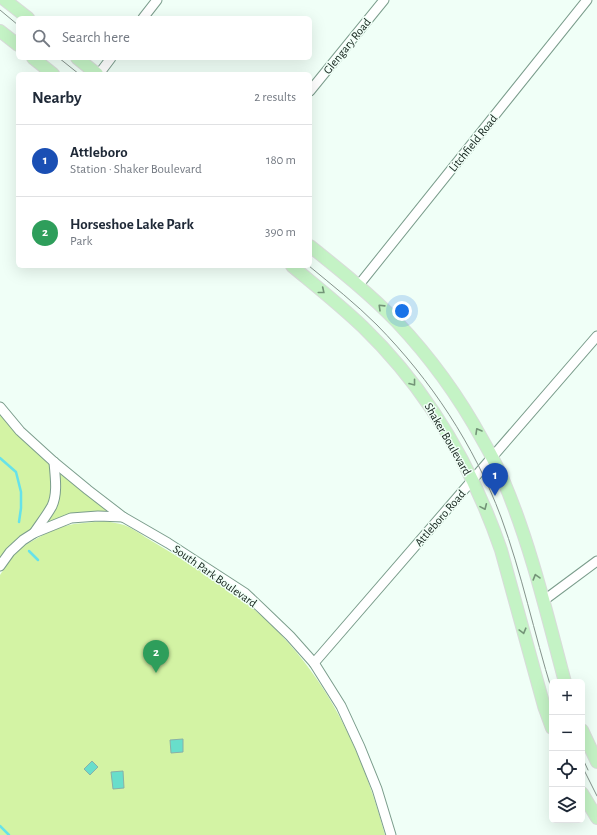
<!DOCTYPE html>
<meta charset="utf-8">
<style>
body{margin:0;font-family:"Alegreya Sans",sans-serif;background:#f6f6f7;color:#1f2937}
.controls{position:absolute;right:12px;bottom:12px;display:grid;overflow:hidden;border-radius:6px;box-shadow:0 4px 16px #0002}
.controls button{width:36px;height:36px;display:grid;place-items:center;padding:0;border:0;border-bottom:1px solid #e0e1e3;background:#fff;color:#1f2937;font:20px sans-serif}
.you{position:absolute;left:402px;top:311px;width:14px;height:14px;margin:-10px;border:3px solid #fff;border-radius:50%;background:#1a73e8;box-shadow:0 0 0 6px #1a73e833}
.badge{display:grid;place-items:center;width:26px;height:26px;border-radius:50%;background:#b45309;color:#fff;font-size:13px;font-weight:700}
.pin{position:absolute;translate:-50% -33px;filter:drop-shadow(0 1px 2px #0008)}
.pin::after{content:'';position:absolute;top:21px;width:14px;height:12px;background:inherit;clip-path:polygon(0 0,100% 0,50% 100%)}
.list{margin:0;padding:0;list-style:none}
h2{display:flex;justify-content:space-between;align-items:center;height:52px;margin:0;padding:0 16px;font-size:17px}
h2 small{font-size:13px;font-weight:400;color:#747a83}
.list li{display:grid;grid-template-columns:26px 1fr auto;gap:12px;align-items:center;box-sizing:border-box;height:72px;padding:0 16px;border-top:1px solid #e0e1e3}
.list b{display:block;font-size:15px;white-space:nowrap}
.list p{margin:0;font-size:13px;white-space:nowrap;color:#747a83}
.list em{font-size:13px;font-style:normal;color:#747a83}
.icon{flex:none;width:22px;height:22px;fill:none;stroke:currentColor;stroke-width:2;stroke-linecap:round;stroke-linejoin:round}
.map{position:relative;flex:none;width:597px;height:835px;overflow:hidden}
.search{position:absolute;background:#fff;box-shadow:0 4px 16px #0002;left:16px;top:16px;width:296px;height:44px;display:flex;align-items:center;gap:10px;box-sizing:border-box;padding:0 14px;border-radius:6px;color:#747a83;font-size:15px}
.panel{position:absolute;background:#fff;box-shadow:0 4px 16px #0002;left:16px;top:72px;width:296px;height:196px;border-radius:6px}
.map>svg:first-child{display:block}
.green{fill:#d3f3a4}
.lines{fill:none;stroke-linecap:round;stroke-linejoin:round}
.stream{stroke:#66e2e9;stroke-width:2.5}
.building{fill:#68decb;stroke:#88b0a8}
.minor-casing{stroke:#7b9d8c;stroke-width:11}
.major-casing{stroke:#d9dbda;stroke-width:14}
.minor{stroke:#fff;stroke-width:9}
.major{stroke:#c4f3c5;stroke-width:12}
.tram{stroke:#85938c;stroke-width:1}
.oneway{stroke:#739477}
.labels{text-anchor:middle;dominant-baseline:central;stroke-width:3;stroke-linejoin:round;paint-order:stroke}
.street-label{font-size:12px;fill:#111f18;stroke:#f0fff7}
</style>
<div class="map">
<svg width="597" height="835" viewBox="0 0 597 835">
<rect width="100%" height="100%" fill="#f0fff7"/>
<g class="green">
<polygon points="0,407 21,431 123,517 71,518 34,533 0,566"/>
<path d="M 104,521 C 110,522 118,523 124,525 C 132,528 139,533 145,537 C 159,545 173,554 186,562 C 206,575 226,587 244,601 C 321,662 360,743 385,835 L 0,835 L 0,575 L 9,561 L 18,549 L 43,535 L 56,528 L 74,524 Z"/>
</g>
<g class="lines">
<g class="stream">
<polyline points="0,458 16,472 21,492 21,508 19,522"/>
<polyline points="29,551 38,560"/>
<polyline points="0,826 9,835"/>
</g>
</g>
<g class="building">
<polygon points="183,739 183,752 171,753 170,740"/>
<polygon points="92,761 98,767 90,775 84,769"/>
<polygon points="123,771 124,788 113,789 111,772"/>
</g>
<g class="lines">
<g class="minor-casing">
<g id="minor">
<polyline points="143,18 157,0"/>
<polyline points="99,74 111,58"/>
<polyline points="310,91 384,0"/>
<polyline points="358,286 587,0"/>
<polyline points="0,407 20,431 54,462 88,490 123,517 168,543 245,593 264,611 290,636 314,663 341,706 360,747 377,789 391,835"/>
<path d="M 34,533 C 40,524 47,515 52,506 C 58,493 55,476 54,462"/>
<polyline points="0,566 10,552 23,540 34,533 71,518 98,516 123,517"/>
<polyline points="543,601 597,561"/>
<polyline points="314,663 597,336"/>
</g>
</g>
<g class="major-casing">
<g id="major">
<polyline points="5,0 28,18"/>
<polyline points="0,31 18,45"/>
<polyline points="33,58 53,74"/>
<polyline points="77,58 97,74"/>
<path d="M 310,246 C 340,270 370,294 397,322 C 430,357 459,397 482,439 C 490,453 498,467 504,482 C 531,546 547,615 565,682"/>
<path d="M 292,266 C 316,286 340,305 363,327 C 427,389 472,466 501,550 L 544,706 L 552,728"/>
<polyline points="582,730 597,762"/>
<polyline points="582,793 597,818"/>
</g>
</g>
<use href="#minor" class="minor"/>
<use href="#major" class="major"/>
<g class="tram">
<polyline points="0,10 18,25"/>
<polyline points="59,58 79,74"/>
<path d="M 309,266 C 332,285 356,304 377,325 C 431,380 474,445 501,517 C 522,574 534,633 552,691"/>
<polyline points="582,757 588,770"/>
<polyline points="582,766 597,796"/>
</g>
</g>
<defs><path id="oneway-chevron" d="M-2-3.5L2.5 0L-2 3.5" fill="none" stroke-width="1.6" stroke-linecap="round" stroke-linejoin="round"/></defs>
<g class="oneway">
<use href="#oneway-chevron" transform="translate(322 291) rotate(39)"/>
<use href="#oneway-chevron" transform="translate(381 307) rotate(-136)"/>
<use href="#oneway-chevron" transform="translate(413 383) rotate(52)"/>
<use href="#oneway-chevron" transform="translate(478 431) rotate(-120)"/>
<use href="#oneway-chevron" transform="translate(484 507) rotate(66)"/>
<use href="#oneway-chevron" transform="translate(536 577) rotate(-106)"/>
<use href="#oneway-chevron" transform="translate(523 631) rotate(75)"/>
</g>
<g class="labels">
<g class="street-label">
<text transform="translate(347 46) rotate(-51)">Glengary Road</text>
<text transform="translate(473 143) rotate(-51)">Litchfield Road</text>
<text transform="translate(448 439) rotate(60)">Shaker Boulevard</text>
<text transform="translate(440 518) rotate(-49)">Attleboro Road</text>
<text transform="translate(215 576) rotate(35)">South Park Boulevard</text>
</g>
</g>
</svg>
<div class="controls">
<button>+</button>
<button>−</button>
<button><svg class="icon" aria-label="locate" viewBox="0 0 24 24"><circle cx="12" cy="12" r="6"/><path d="M12 2v4M12 18v4M2 12h4M18 12h4"/></svg></button>
<button><svg class="icon" aria-label="layers" viewBox="0 0 24 24"><path d="M12 4l9 5-9 5-9-5zM3 14l9 5 9-5"/></svg></button>
</div>
<div class="you"></div>
<div class="pin badge" style="left:495px;top:496px;background:#1a4fb4">1</div>
<div class="pin badge" style="left:156px;top:673px;background:#2e9e5b">2</div>
<div class="search"><svg class="icon" aria-label="search" viewBox="0 0 24 24"><circle cx="10" cy="10" r="6"/><path d="M15 15l6 6"/></svg>Search here</div>
<section class="panel">
<h2>Nearby<small>2 results</small></h2>
<ul class="list">
<li><span class="badge" style="background:#1a4fb4">1</span><div><b>Attleboro</b><p>Station · Shaker Boulevard</p></div><em>180 m</em></li>
<li><span class="badge" style="background:#2e9e5b">2</span><div><b>Horseshoe Lake Park</b><p>Park</p></div><em>390 m</em></li>
</ul>
</section>
</div>
